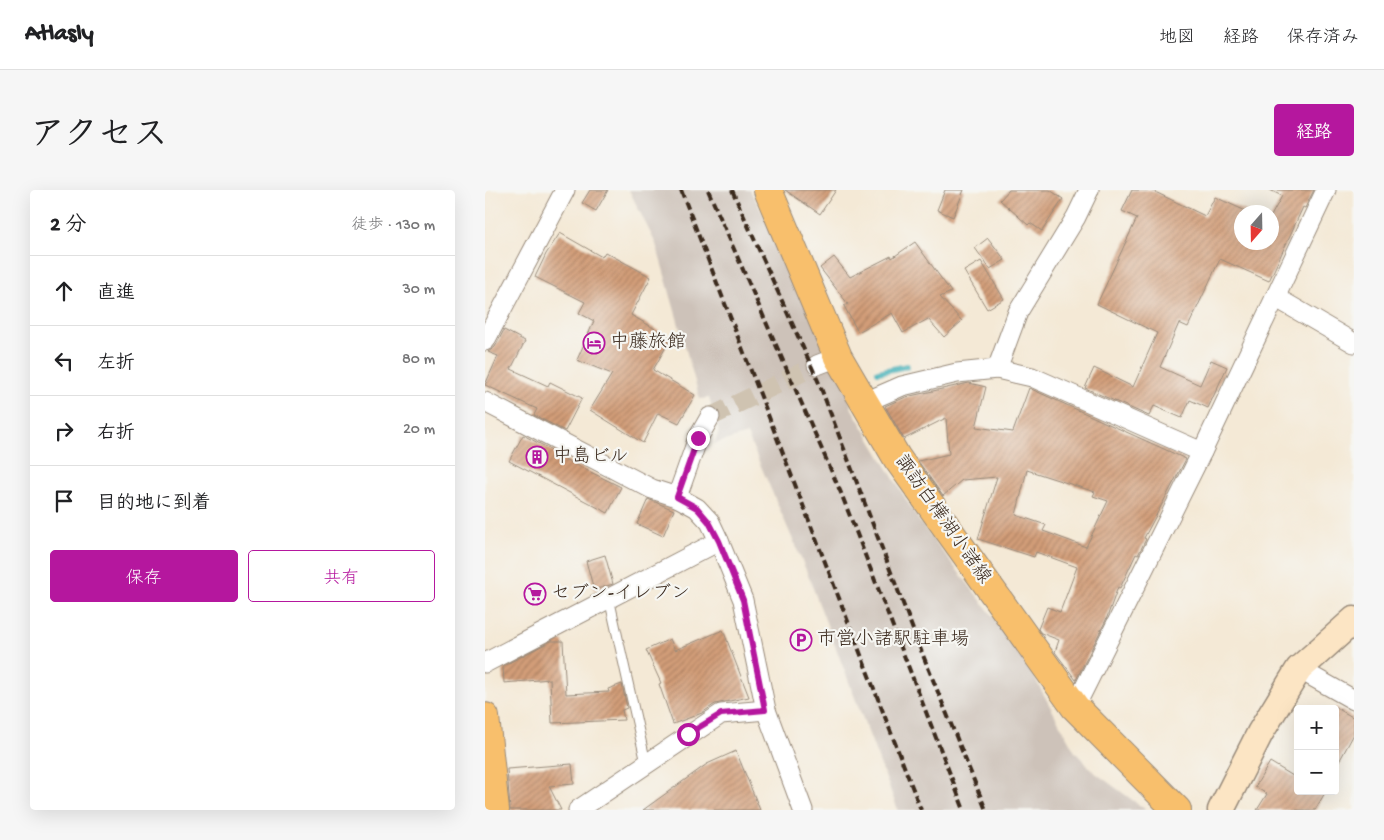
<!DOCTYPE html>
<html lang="ja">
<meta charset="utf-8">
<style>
body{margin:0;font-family:"Gochi Hand","Klee One",sans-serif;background:#f6f6f6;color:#202124}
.controls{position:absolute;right:15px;bottom:15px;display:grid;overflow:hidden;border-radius:5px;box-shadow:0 5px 20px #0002}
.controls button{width:45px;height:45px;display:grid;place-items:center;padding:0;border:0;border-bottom:1px solid #e0e0e0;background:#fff;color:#202124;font:25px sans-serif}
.compass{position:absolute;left:749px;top:15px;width:45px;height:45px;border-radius:50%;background:#fff;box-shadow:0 5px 20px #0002;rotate:200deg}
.stop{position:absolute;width:15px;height:15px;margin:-11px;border:4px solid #b5179e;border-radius:50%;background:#fff}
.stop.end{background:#b5179e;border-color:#fff;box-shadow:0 1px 5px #0008}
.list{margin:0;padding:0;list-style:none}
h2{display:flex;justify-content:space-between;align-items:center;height:65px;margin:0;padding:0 20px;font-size:21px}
h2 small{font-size:16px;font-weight:400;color:#757577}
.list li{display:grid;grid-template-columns:32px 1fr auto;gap:15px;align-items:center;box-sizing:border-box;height:70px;padding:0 20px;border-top:1px solid #e0e0e0}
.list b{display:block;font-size:19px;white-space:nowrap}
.list em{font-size:16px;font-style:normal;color:#757577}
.actions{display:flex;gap:10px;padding:15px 20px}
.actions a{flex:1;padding:11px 0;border:1px solid #b5179e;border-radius:5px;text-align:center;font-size:18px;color:#b5179e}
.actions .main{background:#b5179e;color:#fff}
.icon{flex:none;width:28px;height:28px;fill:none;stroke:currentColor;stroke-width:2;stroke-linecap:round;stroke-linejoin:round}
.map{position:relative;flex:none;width:869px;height:620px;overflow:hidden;border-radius:5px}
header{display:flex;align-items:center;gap:30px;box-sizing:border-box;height:70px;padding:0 25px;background:#fff;border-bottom:1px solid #e0e0e0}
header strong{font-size:24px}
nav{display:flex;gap:28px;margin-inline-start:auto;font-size:18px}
.intro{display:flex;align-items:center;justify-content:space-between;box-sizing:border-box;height:120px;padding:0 30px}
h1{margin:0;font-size:35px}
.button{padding:12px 22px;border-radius:5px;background:#b5179e;color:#fff;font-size:18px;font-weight:700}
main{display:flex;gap:30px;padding:0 30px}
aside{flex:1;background:#fff;border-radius:5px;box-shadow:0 5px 20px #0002}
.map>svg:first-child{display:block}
.railway{fill:#cdc2b9}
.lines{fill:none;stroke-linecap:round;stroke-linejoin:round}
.stream{stroke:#3daeb6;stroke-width:6}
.building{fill:url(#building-hatch);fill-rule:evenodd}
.minor-tunnel{stroke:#cfc3b1;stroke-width:19;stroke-dasharray:19 9;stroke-linecap:butt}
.service-casing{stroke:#988a7a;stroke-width:11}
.minor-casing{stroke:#988a7a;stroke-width:21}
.secondary-casing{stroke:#988a7a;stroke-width:29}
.primary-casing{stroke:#988a7a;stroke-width:30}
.trunk-casing{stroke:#988a7a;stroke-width:30}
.service{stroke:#fff;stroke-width:9}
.minor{stroke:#fff;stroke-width:19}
.secondary{stroke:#fce5c4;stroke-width:26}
.primary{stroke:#f8bf6c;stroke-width:28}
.trunk{stroke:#f8bf6c;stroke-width:28}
.rail{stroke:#3b2a1e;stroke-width:4;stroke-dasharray:8 4;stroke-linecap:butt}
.route{stroke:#b5179e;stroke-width:6}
.labels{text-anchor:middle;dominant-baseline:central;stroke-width:4.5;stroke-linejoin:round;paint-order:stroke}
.poi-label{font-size:19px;fill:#3b2a1e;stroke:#f6f6f2;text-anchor:start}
.street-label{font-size:19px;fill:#3b2a1e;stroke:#f6f6f2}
</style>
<header>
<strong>Atlasly</strong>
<nav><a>地図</a><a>経路</a><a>保存済み</a></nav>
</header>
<div class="intro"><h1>アクセス</h1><a class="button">経路</a></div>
<main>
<aside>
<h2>2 分<small>徒歩 · 130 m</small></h2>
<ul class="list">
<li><svg class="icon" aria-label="ahead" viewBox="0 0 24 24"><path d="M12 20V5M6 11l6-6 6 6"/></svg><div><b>直進</b></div><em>30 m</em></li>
<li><svg class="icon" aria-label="left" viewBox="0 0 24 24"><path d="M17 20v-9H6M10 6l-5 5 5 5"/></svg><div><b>左折</b></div><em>80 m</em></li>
<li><svg class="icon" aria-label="right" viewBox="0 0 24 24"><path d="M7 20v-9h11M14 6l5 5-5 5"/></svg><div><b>右折</b></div><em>20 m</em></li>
<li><svg class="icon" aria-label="arrive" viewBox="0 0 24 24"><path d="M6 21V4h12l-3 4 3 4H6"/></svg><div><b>目的地に到着</b></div></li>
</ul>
<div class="actions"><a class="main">保存</a><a>共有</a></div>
</aside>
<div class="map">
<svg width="869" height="620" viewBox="0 0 869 620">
<defs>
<pattern id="building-hatch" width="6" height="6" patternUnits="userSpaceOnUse" patternTransform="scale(1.25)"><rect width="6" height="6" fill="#d29d78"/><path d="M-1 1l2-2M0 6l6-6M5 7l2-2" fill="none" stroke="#ac8062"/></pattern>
</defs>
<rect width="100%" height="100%" fill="#f6f6f2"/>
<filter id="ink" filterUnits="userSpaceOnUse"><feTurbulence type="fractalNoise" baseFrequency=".02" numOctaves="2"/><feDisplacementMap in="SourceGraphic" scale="10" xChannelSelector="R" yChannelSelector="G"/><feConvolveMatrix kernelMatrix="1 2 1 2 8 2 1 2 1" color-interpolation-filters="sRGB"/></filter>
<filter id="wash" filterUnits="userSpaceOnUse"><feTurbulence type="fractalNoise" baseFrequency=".0096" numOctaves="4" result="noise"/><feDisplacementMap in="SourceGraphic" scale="20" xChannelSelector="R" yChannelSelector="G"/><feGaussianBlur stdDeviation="1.12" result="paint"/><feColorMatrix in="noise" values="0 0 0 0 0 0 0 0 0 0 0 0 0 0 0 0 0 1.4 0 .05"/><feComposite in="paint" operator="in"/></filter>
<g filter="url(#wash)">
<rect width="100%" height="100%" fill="#f4e9d6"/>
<polygon class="railway" points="144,0 265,0 326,115 355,180 367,219 434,331 535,461 590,562 609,582 661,620 413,620 321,380 262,244 229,254 234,242 224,208 215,209 171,54"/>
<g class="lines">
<polyline class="stream" points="393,182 422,176"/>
</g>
<g id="blocks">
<g class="building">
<polygon points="105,0 123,0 111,21 97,13"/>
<polygon points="300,0 351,0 335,24"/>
<polygon points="460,0 479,0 468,27 452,20"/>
<polygon points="524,0 565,0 578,9 557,41 545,33 543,35 515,10"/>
<polygon points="647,0 666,0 720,26 730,7 763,22 756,22 756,52 786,52 786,26 797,6 785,0 829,0 820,18 818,17 784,91 735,69 703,137 694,133 675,177 715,195 726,170 742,177 723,218 705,210 697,228 669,216 664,226 600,198 609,178 648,197 672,143 612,114 652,28 637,21"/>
<polygon points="75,43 117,67 120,62 166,87 146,125 186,148 168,180 210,205 194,233 173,223 158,253 105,220 127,184 92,170 109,131 94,123 100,112 50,87 61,64"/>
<polygon points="503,48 520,70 505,79 490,58"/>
<polygon points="430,52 466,102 455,107 477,131 459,147 443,129 418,143 407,123 373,142 359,116 363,114 335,78 349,67 365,87 406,66 407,68"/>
<polygon points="496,71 519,109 502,119 479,81"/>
<polygon points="19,140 40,151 26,179 63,196 65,192 97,208 80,241 49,225 52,219 0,195 13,166 3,162 10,157"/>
<path d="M 484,193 L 501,197 L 491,237 L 528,242 L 544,198 L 701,269 L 659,348 L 661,349 L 653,365 L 651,364 L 635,398 L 633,397 L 621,430 L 591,490 L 570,462 L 574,450 L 556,443 L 553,439 L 562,417 L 575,422 L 592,377 L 551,362 L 549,367 L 493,349 L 512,287 L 477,290 L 458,306 L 433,271 L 464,264 L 461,228 L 419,249 L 400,216 L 421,207 ZM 542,280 L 610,302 L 608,306 L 623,311 L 601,357 L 558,341 L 561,335 L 531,325 Z"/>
<polygon points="38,245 78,266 77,268 136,297 123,323 24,271"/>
<polygon points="163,309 189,320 178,346 152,334"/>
<polygon points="120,365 128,394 109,400 101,371"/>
<polygon points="238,440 264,507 230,514 217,523 188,534 174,494 176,493 161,460 185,449 190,460"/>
<polygon points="66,451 78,451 81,504 124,502 123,499 137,494 142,518 137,520 139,530 67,533 65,489 19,493 18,476"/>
<polygon points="850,517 869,528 869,544 850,579"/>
<polygon points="251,561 275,620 158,620 222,574"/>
<polygon points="785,572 813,589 813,601 841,601 830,620 772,620 782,604 770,597"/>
<polygon points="87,574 89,594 64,596 76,620 25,620 22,579"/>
</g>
</g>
</g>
<g filter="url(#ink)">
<use href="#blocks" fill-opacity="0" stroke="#988a7a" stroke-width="1"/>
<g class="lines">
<polyline class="minor-tunnel" points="225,227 332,175"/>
<g class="service-casing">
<polyline id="service" points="124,408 161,573"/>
</g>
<g class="minor-casing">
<g id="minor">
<polyline points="790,107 869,153"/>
<polyline points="0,151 80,0"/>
<polyline points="332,175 353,167"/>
<polyline points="512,179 533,122 591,27 604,0"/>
<polyline points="0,212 167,299 192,307 212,318 225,332 234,351 258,410 281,520 318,620"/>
<polyline points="378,213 417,196 472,183 512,179 547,187 717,262"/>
<polyline points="192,307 213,248 225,227"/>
<polyline points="0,473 234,351"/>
<polyline points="814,479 869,510"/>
<polyline points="590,517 717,262 841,0"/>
<polyline points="93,620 236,524 281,520"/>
</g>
</g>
<g class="secondary-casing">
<polyline id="secondary" points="736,620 775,543 814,479 869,430"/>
</g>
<g class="primary-casing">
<polyline id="primary" points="283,0 353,167 412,268 590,517 692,620"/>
</g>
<g class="trunk-casing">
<polyline id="trunk" points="0,527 10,620"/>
</g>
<use href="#service" class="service"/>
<use href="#minor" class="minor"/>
<use href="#secondary" class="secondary"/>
<use href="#primary" class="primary"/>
<use href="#trunk" class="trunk"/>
<g class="rail">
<polyline points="196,0 436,620"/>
<polyline points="223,0 356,303 479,620"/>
<polyline points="247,0 334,193 433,453 501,620"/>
</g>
</g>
</g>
<g class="lines" filter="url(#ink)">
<polyline class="route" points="203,544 236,524 280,520 258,410 234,351 224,332 212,318 192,307 213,248"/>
</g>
<defs>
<g id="hotel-ring" transform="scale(1.125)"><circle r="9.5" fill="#f6f6f2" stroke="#b5179e" stroke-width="1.5"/><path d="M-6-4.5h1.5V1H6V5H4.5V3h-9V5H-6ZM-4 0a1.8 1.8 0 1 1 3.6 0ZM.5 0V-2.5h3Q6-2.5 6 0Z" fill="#b5179e"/></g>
<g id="building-ring" transform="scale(1.125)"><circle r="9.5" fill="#f6f6f2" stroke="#b5179e" stroke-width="1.5"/><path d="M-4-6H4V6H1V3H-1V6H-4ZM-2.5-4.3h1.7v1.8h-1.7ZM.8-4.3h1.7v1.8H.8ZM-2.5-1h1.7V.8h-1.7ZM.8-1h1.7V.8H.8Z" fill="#b5179e"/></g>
<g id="supermarket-ring" transform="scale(1.125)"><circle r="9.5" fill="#f6f6f2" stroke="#b5179e" stroke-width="1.5"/><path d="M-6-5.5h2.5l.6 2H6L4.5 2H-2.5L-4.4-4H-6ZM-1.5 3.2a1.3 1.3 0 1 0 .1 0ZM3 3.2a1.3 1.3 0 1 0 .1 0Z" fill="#b5179e"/></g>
<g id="parking-ring" transform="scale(1.125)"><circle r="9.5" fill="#f6f6f2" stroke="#b5179e" stroke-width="1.5"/><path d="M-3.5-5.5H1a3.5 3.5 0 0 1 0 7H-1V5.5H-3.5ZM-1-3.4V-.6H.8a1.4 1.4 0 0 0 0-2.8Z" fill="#b5179e"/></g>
</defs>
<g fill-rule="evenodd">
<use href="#hotel-ring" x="109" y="153"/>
<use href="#building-ring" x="52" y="267"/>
<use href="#supermarket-ring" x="50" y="404"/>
<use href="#parking-ring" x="316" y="450"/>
</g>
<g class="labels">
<g class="poi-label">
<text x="125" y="153">中藤旅館</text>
<text x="68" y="267">中島ビル</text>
<text x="66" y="404">セブン-イレブン</text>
<text x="332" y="450">市営小諸駅駐車場</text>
</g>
<g class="street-label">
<text transform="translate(457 330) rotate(55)">諏訪白樺湖小諸線</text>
</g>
</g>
</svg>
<div class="controls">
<button>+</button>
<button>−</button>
</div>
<svg class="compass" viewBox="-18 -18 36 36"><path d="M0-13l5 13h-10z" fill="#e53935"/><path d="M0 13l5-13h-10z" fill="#757577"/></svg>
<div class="stop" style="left:203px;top:544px"></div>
<div class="stop end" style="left:213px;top:248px"></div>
</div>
</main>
